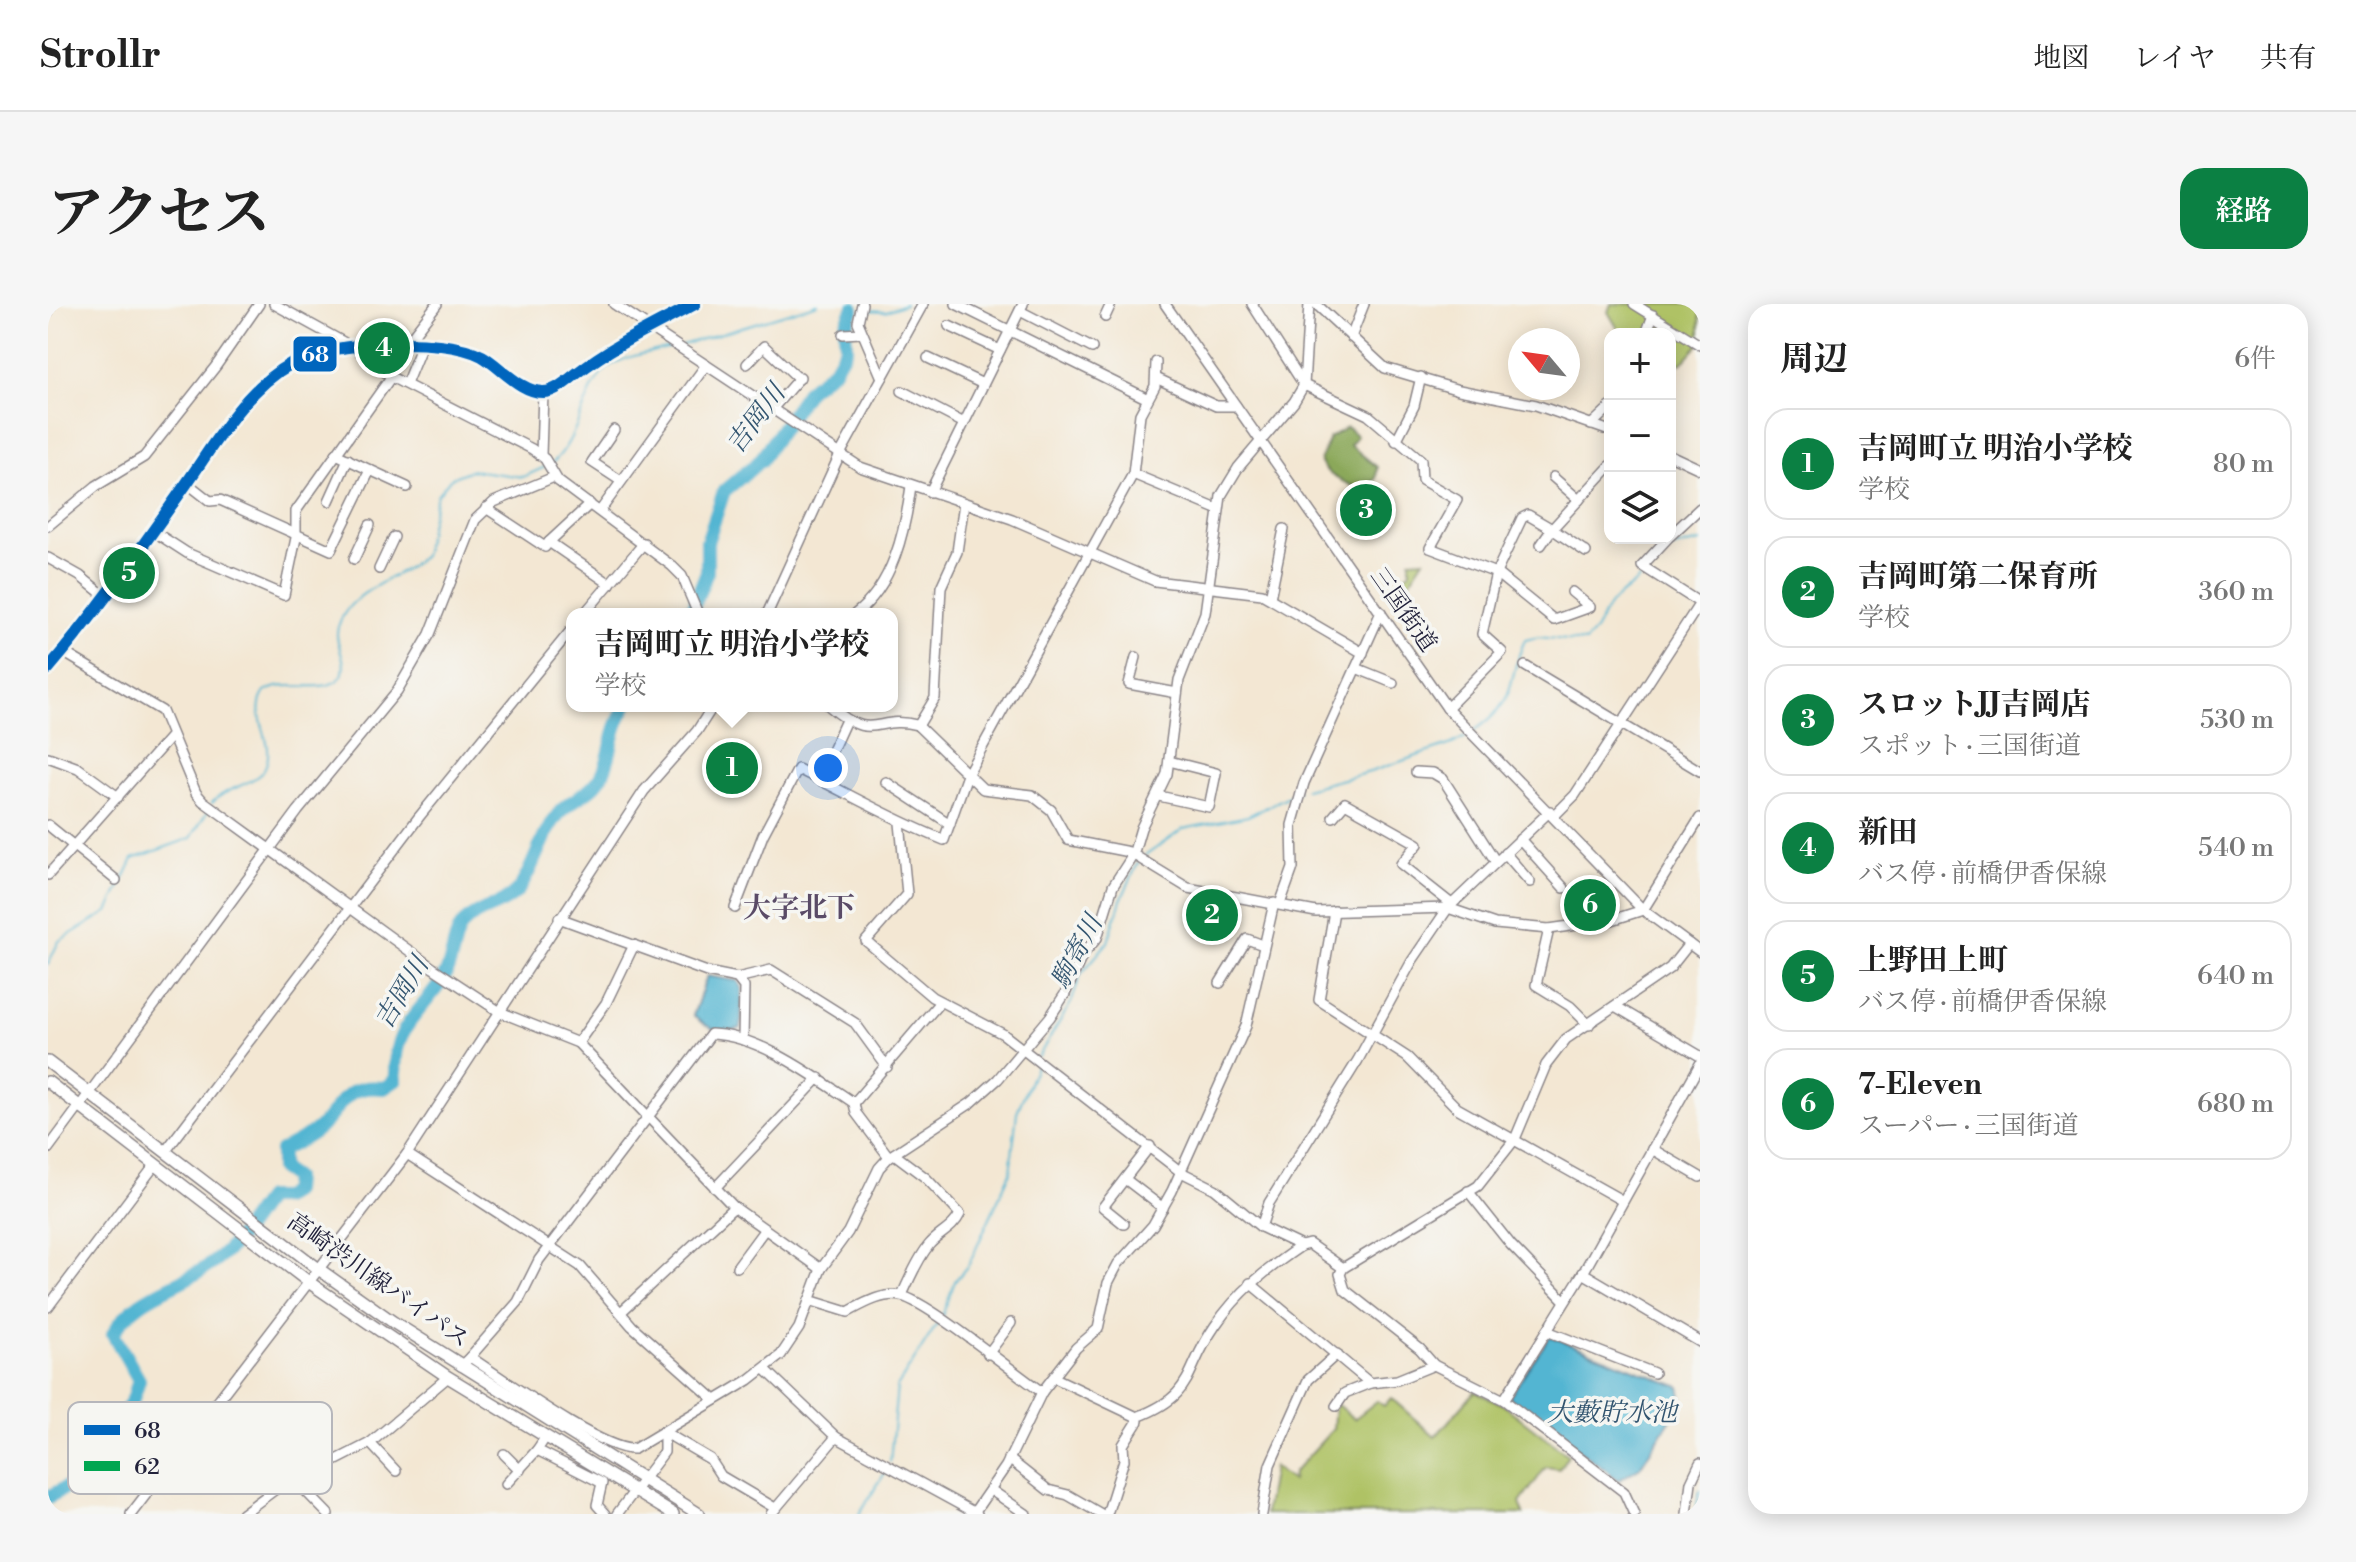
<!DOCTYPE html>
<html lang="ja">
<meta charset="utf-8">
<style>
body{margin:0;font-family:"Libre Bodoni","Noto Serif JP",serif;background:#f6f6f6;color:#222}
.controls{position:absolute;right:24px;top:24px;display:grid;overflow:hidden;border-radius:16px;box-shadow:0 4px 20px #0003}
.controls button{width:72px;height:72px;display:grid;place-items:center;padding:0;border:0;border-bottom:2px solid #e0e0e0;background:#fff;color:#222;font:40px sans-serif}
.compass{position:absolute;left:1460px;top:24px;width:72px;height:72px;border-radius:50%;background:#fff;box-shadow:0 4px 20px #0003;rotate:299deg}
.you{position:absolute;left:780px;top:464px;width:28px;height:28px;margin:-20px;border:6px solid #fff;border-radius:50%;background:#1a73e8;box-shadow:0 0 0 12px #1a73e833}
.badge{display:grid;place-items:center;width:52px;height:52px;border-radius:50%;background:#0b8043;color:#fff;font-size:26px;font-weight:700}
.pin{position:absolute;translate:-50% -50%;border:4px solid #fff;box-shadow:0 2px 8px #0006}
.popup{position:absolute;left:518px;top:304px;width:332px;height:104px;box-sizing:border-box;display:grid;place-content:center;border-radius:16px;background:#fff;filter:drop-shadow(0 2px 6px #0005);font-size:26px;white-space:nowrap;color:#767676}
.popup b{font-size:30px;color:#222}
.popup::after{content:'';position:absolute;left:50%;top:100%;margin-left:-16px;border:16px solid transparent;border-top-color:#fff}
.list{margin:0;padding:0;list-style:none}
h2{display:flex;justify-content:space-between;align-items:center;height:104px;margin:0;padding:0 32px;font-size:34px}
h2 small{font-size:26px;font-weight:400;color:#767676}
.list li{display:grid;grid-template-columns:52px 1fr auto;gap:24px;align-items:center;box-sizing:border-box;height:112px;margin:0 16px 16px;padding:0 16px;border:2px solid #e0e0e0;border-radius:24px}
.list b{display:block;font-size:30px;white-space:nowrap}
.list p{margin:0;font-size:26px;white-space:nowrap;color:#767676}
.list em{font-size:26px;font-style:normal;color:#767676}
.icon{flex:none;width:44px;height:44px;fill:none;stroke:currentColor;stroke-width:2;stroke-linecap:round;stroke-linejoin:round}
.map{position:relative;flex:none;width:1652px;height:1210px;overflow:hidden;border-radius:24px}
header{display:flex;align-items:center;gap:48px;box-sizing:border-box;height:112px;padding:0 40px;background:#fff;border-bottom:2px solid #e0e0e0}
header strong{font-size:38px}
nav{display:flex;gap:44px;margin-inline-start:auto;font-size:28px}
.intro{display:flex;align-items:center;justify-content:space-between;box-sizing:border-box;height:192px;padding:0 48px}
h1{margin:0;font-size:56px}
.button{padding:20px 36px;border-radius:24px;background:#0b8043;color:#fff;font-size:28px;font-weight:700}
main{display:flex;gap:48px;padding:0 48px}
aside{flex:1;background:#fff;border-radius:24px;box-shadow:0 4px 20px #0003}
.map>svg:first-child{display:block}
.green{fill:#afc265;stroke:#687250;stroke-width:2}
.forest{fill:#8ba85a;stroke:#56654a;stroke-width:2}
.water{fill:#53b5d2;stroke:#3a6c86;stroke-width:2}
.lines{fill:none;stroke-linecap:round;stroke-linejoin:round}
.stream{stroke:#53b5d2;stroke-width:2}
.river{stroke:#53b5d2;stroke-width:14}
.minor-casing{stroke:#8a8487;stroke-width:12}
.major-casing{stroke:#8a8487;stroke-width:14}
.minor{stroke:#fff;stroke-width:9}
.major{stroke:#fff;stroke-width:11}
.bus-1-casing{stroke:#f6f6f2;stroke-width:18}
.bus-1{stroke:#0065bd;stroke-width:12}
.labels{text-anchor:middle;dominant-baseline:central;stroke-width:7;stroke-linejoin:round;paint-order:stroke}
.street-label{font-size:24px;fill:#22223b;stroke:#f6f6f2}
.water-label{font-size:26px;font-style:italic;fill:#335570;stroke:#f6f6f2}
.quarter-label{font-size:28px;font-weight:bold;fill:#5a4b67;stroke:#f6f6f2}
.key{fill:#f6f6f2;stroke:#b6b6bb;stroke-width:2}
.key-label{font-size:22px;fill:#22223b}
.line-badge{stroke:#f6f6f2;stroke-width:3}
.badge-label{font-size:22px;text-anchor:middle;font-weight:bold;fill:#fff}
</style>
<header>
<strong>Strollr</strong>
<nav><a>地図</a><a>レイヤ</a><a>共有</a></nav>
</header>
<div class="intro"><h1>アクセス</h1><a class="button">経路</a></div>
<main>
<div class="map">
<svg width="1652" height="1210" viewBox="0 0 1652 1210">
<rect width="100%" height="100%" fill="#f6f6f2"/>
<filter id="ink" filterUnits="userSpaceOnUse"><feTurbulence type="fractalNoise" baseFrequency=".0125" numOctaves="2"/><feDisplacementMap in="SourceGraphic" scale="16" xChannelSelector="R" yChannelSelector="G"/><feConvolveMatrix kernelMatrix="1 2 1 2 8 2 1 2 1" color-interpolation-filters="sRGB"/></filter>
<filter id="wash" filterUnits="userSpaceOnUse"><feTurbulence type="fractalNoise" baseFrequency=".006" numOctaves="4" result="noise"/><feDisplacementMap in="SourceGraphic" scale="32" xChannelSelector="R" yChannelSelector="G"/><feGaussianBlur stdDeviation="1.8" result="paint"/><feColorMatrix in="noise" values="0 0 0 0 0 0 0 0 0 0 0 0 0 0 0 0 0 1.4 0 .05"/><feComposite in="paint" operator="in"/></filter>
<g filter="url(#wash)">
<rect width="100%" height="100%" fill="#f3e7d3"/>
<g class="green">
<polygon points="1563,0 1652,0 1652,39 1633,60 1622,56 1622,30 1573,30 1560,8"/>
<polygon points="1376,255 1357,285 1350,278 1362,267 1362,256"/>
<polygon points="1427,1087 1454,1100 1520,1151 1511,1165 1498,1163 1472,1199 1476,1210 1217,1210 1225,1163 1244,1177 1245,1169 1285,1125 1287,1099 1306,1115 1329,1097 1336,1102 1343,1094 1387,1133"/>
</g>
<path class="forest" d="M 1299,123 L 1309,132 L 1302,141 L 1329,163 L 1328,175 L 1314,188 C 1299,177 1281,176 1272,157 L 1281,134 Z"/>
<g class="water">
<path d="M 659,672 L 690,677 L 694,684 L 693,724 C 673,732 660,724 645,712 Z"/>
<polygon points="1502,1032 1632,1083 1635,1096 1592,1163 1571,1176 1461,1093"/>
</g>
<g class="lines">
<g class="stream">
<polyline points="818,6 838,7 857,0"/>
<polyline points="634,41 770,0"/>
<path d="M 503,160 C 533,136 536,77 564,61 C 581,51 605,48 624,43"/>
<polyline points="1602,263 1617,246 1652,238"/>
<path d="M 1426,427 C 1473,395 1457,378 1477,336 L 1491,333 L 1537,338 C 1550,328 1551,316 1561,302 C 1567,292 1586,283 1598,268"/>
<polyline points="1257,485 1322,468 1404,440 1421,431"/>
<path d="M 164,499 C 178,482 211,481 218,461 C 228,436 200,411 217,388 C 239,373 278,393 294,372 C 301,354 285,340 290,323 C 301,285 349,277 375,252 L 389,191 L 403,174 L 423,166 L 475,173 L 497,163"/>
<polyline points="1097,552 1135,525 1200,512 1251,487"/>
<polyline points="0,660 11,637 60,608 85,555 143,534 161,505"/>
<polyline points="990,753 1023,699 1033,670 1060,638 1073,596 1090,559"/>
<polyline points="894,1012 907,977 921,960 962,869 969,808 989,760"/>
<polyline points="842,1158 849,1083 891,1017"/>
<polyline points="811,1210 840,1164"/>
<polyline points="1647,1210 1652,1186"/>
</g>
<g class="river">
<polyline points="642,310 659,268 659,238 676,187 712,157 760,86 786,65 798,44 797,23 805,5"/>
<path d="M 0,1193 L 36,1174 L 85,1095 L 91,1076 L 65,1030 C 87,989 132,984 166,958 C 188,942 203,915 219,894 L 235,894 L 245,887 L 246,874 L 233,865 L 233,847 C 246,839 260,834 271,824 C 297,800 294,780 336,784 L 348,776 C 342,724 370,713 395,675 C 406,659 404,631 417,618 C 433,603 460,602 473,582 C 488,558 494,528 513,507 C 526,493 545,489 554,471 C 565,451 562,427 578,402"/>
</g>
</g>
</g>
<g filter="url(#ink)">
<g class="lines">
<g class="minor-casing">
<g id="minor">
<polyline points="226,0 317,50 343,73 484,145 497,155 510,177 624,262 634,272 650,310"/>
<polyline points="566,0 812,163 964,215 1107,277 1214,290 1315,349"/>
<polyline points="814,0 810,18 834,74"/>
<polyline points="908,0 1098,94"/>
<polyline points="1117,0 1399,404 1595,606 1652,648"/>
<polyline points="1204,0 1256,81 1320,111 1373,156 1374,176 1409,196 1382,244 1448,269 1506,316 1542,303 1524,288"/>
<polyline points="1268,0 1337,64 1411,86 1488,101 1562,127"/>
<polyline points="1586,0 1652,41"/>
<polyline points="972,7 1044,44"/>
<polyline points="0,8 4,0"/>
<polyline points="1057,13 1063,0"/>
<polyline points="901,22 952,46"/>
<polyline points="795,30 814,29"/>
<polyline points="1598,30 1605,11"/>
<polyline points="1303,33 1316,0"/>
<polyline points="358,40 389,0"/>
<polyline points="880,54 935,80"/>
<polyline points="699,60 716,42 751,75"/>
<polyline points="1108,74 1168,102 1188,102"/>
<polyline points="358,80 374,41"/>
<polyline points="854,87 916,119"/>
<polyline points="724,105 752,73"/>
<polyline points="1543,121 1562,103"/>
<polyline points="566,126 544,158 573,177"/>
<polyline points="1348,137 1366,102 1373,73"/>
<polyline points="493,151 495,88"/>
<polyline points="1622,151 1652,165"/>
<polyline points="322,166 359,183"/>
<polyline points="1085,170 1169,205"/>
<polyline points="1505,173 1531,196"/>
<polyline points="139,179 162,197 172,196 283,246 322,166 288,150"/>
<polyline points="882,188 975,0"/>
<polyline points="281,197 300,155"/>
<polyline points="542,200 501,238 562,280"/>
<polyline points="438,204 497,243 501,238"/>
<polyline points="552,207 658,61"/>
<polyline points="0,222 48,182 96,153 168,62 211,0"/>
<polyline points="105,227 139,249 236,291 248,234 248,207 343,73"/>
<polyline points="1622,232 1652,204"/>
<polyline points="1620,234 1594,262 1652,299"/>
<polyline points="1493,241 1504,225 1538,248"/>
<polyline points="0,254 32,272 58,293"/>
<polyline points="306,255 322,221"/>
<polyline points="331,265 346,233"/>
<polyline points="1222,294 1236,225"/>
<polyline points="536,310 596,239"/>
<polyline points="719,310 792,150 875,0"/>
<path d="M 807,310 C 845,282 857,227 863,182"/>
<polyline points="15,348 114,407 148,489 155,497 385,664 452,708 530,739 686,903 773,965"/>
<polyline points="1088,353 1081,380 1129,389"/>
<polyline points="1477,362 1652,467"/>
<polyline points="1308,364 1345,379"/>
<path d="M 781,402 C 828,441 826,410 869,421 L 935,485 L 984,491 L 1003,506 L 1020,536 L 1081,548 L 1140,584 L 1268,608 L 1400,604 L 1447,620 L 1501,625 L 1564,616 L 1595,606 L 1652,514"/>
<polyline points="1399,404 1454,348 1434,330 1448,269 1474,214 1480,211 1504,225 1562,162"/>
<polyline points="870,422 887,394 893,283 909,248 916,199"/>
<polyline points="0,453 30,464 70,493"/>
<polyline points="1368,468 1385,469 1395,475 1448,558"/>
<polyline points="771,475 798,416"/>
<polyline points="838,478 902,520"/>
<polyline points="1111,492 1161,503 1168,469 1121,457"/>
<polyline points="1506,512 1527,491 1652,299"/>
<polyline points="1285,513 1297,499 1370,540 1353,560 1401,598 1400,604"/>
<polyline points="852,519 859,590 818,637 884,693 955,730 1133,868 1167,885 1213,923 1253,942 1261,940 1295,964"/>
<polyline points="0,521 68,576"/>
<polyline points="1472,535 1516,584"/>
<polyline points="1457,549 1482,578"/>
<polyline points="0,571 123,432"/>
<polyline points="1232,600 1245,564 1244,521 1256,479 1333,308"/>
<path d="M 687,604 L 715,531 L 750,465 C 799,489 845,516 896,536 L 919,471 L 1085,170 L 1092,110 L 1107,82 L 1108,58"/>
<polyline points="1286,607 1271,696 1359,753 1409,804 1575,897"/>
<polyline points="511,614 659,668 689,674 723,666 807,719 839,763"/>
<polyline points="1501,625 1488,681 1522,702 1541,721"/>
<polyline points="689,674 696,683 695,736"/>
<polyline points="1172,679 1199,635 1215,641"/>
<polyline points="1567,702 1652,752"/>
<polyline points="530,739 558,699 586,641"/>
<polyline points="806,799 808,809 841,853"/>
<polyline points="0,845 250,507 349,387 382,330 427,216 446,198 506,173"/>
<polyline points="1604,845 1652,873"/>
<polyline points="117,848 371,513 524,325"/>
<polyline points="359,850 532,962 584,1022 667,1096"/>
<path d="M 846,850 L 878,874 L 912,910 C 905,925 891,929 881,941 C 869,956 862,974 854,991"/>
<polyline points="1077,875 1115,904"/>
<polyline points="667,884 771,774"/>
<polyline points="1420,887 1463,941 1517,997"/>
<polyline points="1076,920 1055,903 1102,842"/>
<polyline points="1213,923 1221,899 1310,756 1364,657 1400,604 1502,507"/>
<polyline points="689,963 717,925"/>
<polyline points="1535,969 1652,1038"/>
<polyline points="1202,979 1322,1079 1349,1076 1386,1061"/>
<path d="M 761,996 L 800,1008 C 815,1000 835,988 853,992 C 879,997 966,1069 994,1088"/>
<polyline points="0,1003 107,861"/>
<polyline points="573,1008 686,903"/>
<polyline points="1499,1027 1606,1069"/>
<polyline points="940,1050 963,1019"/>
<path d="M 422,1053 L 470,998 L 491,956 L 663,730 C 711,731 767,773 806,799 L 892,698"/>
<path d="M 413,1062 L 422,1053 C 453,1073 554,1147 586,1145 L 701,1076 L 733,1051 L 751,1024 L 773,965 L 800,928 L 831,864 L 841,853 L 923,799 L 950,775 L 1002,713 L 1017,690 L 1035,650 L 1049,634 L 1065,582 L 1085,551 L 1093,524 L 1119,470 L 1131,376 L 1157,309 L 1173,192 L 1190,164 L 1246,98 L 1256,81 L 1261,0"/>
<polyline points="717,1065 788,1133 929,1210"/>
<polyline points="1007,1074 1089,1113"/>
<polyline points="1456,1096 1535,969 1652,760"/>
<polyline points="1288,1102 1297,1089 1322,1079"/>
<polyline points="157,1112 244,1173 280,1210"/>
<polyline points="616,1128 662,1155 673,1172 727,1204"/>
<polyline points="497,1134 489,1146 554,1179 549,1201 557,1210"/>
<polyline points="322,1139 348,1167"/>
<polyline points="456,1150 472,1166"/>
<polyline points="961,1155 1000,1186 1020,1191 1053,1210"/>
<polyline points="458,1180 489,1146"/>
<polyline points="943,1186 978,1210"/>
<polyline points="83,1210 359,850 596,487 649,427 665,402"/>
<polyline points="194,1210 244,1173 279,1161 322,1139 400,1073"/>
<polyline points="569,1210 616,1148 616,1128"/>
<polyline points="723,1210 788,1133"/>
<polyline points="925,1210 958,1162 994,1088 1028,1044 1050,1025 1060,979 1070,960 1105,921 1124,887 1198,722 1226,599"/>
<path d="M 1059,1210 L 1076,1156 L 1075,1141 L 1090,1117 L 1089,1113 C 1149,1090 1135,1068 1167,1022 C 1190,988 1219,965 1253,942"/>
<polyline points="1214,1210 1222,1161 1260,1076 1289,1050"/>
<polyline points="1586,1210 1576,1188 1456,1096 1386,1061 1372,1045 1297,986 1292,970 1295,964 1430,882 1467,835 1498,761 1518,735 1622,664 1641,640"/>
<polyline points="1639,1210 1643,1178 1652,1159"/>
</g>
</g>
<g class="major-casing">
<g id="major">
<path d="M 0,365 C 49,308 91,247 134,186 C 166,141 195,86 244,59 C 284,37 394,31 434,52 C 452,62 473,89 496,88 C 508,87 519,77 528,70 C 565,41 606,22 647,0"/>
<polyline points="0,758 272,966 345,1018 651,1210"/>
<polyline points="0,778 262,979 400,1073 625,1210"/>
</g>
</g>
<use href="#minor" class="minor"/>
<use href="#major" class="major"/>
<g class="bus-1-casing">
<path id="bus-1" d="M 0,365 C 49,308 91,247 134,186 C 166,141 195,86 244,59 C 284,37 394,31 434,52 C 452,62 473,89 496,88 C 508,87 519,77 528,70 C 565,41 606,22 647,0"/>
</g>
<use href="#bus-1" class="bus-1"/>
</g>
</g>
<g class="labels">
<g class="street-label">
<text transform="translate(1355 306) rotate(55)">三国街道</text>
<text transform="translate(330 977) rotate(35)">高崎渋川線バイパス</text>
</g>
<g class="water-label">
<text transform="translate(708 115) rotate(-53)">吉岡川</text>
<text transform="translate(1029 648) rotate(-62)">駒寄川</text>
<text transform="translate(354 689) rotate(-59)">吉岡川</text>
<text x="1564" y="1109">大藪貯水池</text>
</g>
<g class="quarter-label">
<text x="751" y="604">大字北下</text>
</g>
</g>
<rect x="20" y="1098" width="264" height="92" rx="12" class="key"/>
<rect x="36" y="1121" width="36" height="10" fill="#0065bd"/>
<rect x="36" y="1157" width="36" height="10" fill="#00a651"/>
<g class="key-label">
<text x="86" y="1134">68</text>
<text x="86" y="1170">62</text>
</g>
<rect class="line-badge" x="244" y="31" width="46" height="38" rx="8" fill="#0065bd"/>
<g class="badge-label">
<text x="267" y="58">68</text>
</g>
</svg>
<div class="controls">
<button>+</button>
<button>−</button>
<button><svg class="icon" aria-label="layers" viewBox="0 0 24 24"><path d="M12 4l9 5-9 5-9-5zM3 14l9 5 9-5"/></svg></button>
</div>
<svg class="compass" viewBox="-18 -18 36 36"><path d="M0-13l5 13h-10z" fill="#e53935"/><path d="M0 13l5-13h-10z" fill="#767676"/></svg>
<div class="you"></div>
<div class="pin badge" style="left:684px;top:464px">1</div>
<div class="popup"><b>吉岡町立 明治小学校</b>学校</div>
<div class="pin badge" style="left:1164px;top:611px">2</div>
<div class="pin badge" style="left:1318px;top:206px">3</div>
<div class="pin badge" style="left:336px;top:44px">4</div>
<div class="pin badge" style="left:81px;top:269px">5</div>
<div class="pin badge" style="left:1542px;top:601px">6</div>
</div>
<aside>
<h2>周辺<small>6件</small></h2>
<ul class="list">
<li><span class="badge">1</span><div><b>吉岡町立 明治小学校</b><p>学校</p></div><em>80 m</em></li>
<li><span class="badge">2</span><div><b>吉岡町第二保育所</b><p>学校</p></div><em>360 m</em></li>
<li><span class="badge">3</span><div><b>スロットJJ吉岡店</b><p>スポット · 三国街道</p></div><em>530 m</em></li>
<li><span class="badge">4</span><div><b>新田</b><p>バス停 · 前橋伊香保線</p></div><em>540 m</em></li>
<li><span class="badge">5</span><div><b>上野田上町</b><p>バス停 · 前橋伊香保線</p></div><em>640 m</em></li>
<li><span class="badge">6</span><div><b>7-Eleven</b><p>スーパー · 三国街道</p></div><em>680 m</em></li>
</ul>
</aside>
</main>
